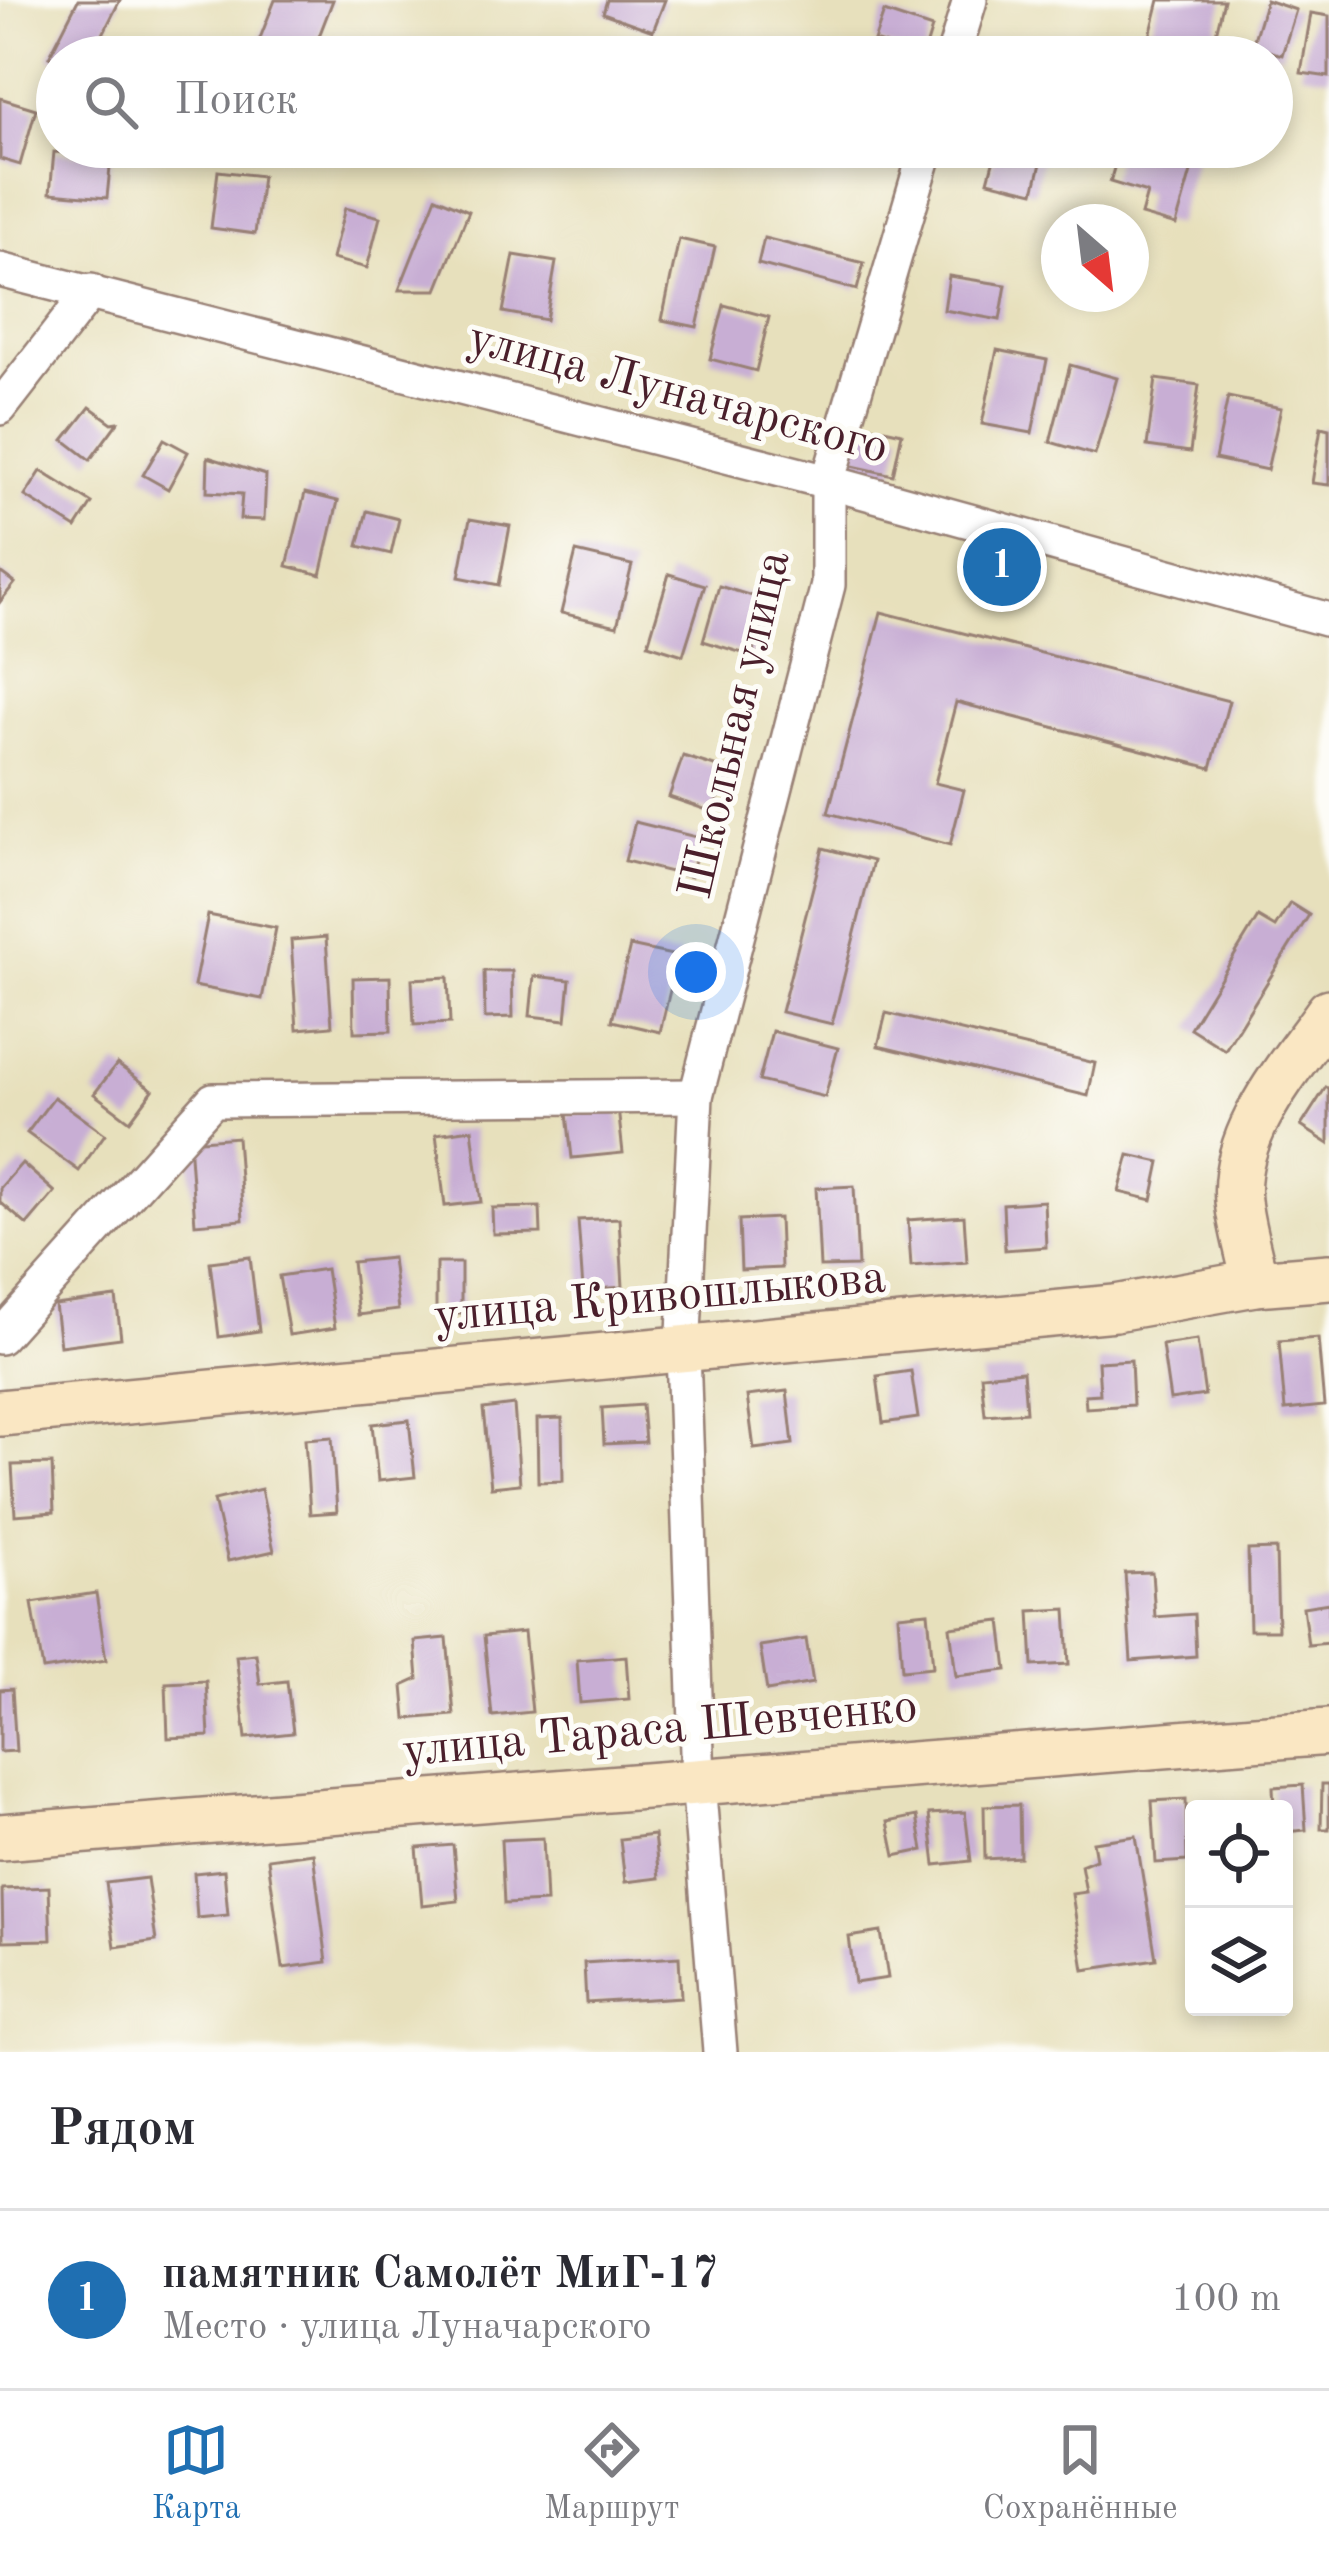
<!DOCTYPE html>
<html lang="ru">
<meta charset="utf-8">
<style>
body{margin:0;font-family:"Old Standard TT",serif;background:#f7f7f7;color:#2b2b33}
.controls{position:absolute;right:36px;bottom:36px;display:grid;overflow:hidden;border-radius:12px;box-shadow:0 6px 18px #0003}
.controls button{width:108px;height:108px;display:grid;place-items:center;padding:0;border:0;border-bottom:3px solid #e1e1e2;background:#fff;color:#2b2b33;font:60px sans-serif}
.compass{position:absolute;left:1041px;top:204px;width:108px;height:108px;border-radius:50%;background:#fff;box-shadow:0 6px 18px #0003;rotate:152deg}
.you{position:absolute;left:696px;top:972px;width:42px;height:42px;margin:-30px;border:9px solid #fff;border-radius:50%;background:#1a73e8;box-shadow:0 0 0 18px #1a73e833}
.badge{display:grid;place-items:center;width:78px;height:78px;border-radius:50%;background:#1f6fb2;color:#fff;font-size:39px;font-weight:700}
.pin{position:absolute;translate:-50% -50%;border:6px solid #fff;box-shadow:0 3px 12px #0006}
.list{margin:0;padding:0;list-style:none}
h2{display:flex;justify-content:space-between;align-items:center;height:156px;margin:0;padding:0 48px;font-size:51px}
h2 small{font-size:39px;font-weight:400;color:#7c7c81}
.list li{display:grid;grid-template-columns:78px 1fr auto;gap:36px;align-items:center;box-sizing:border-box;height:180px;padding:0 48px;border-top:3px solid #e1e1e2}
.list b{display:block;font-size:45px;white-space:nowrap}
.list p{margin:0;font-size:39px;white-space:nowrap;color:#7c7c81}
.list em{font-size:39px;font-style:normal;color:#7c7c81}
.icon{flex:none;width:66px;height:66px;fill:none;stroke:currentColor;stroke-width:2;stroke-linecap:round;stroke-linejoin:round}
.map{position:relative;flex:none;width:1329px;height:2052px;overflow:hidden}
.search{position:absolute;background:#fff;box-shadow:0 6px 18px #0003;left:36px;right:36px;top:36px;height:132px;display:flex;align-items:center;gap:30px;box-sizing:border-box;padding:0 42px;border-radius:66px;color:#7c7c81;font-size:45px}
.sheet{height:336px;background:#fff}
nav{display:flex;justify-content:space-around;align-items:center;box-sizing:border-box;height:168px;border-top:3px solid #e1e1e2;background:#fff;font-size:33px;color:#7c7c81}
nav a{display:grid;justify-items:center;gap:6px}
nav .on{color:#1f6fb2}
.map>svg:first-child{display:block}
.building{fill:#c8aed4}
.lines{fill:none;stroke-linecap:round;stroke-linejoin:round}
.street-casing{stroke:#988074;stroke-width:38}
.secondary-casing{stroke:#988074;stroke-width:50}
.street{stroke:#fff;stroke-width:33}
.secondary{stroke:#fae7c3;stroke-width:45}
.labels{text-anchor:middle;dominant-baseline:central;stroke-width:10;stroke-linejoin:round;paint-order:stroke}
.street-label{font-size:48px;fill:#4a1f2b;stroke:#fdfcf7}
</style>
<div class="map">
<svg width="1329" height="2052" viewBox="0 0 1329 2052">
<rect width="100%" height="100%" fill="#fdfcf7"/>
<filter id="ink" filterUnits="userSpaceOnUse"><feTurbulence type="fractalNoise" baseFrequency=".00833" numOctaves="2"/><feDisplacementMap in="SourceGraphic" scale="24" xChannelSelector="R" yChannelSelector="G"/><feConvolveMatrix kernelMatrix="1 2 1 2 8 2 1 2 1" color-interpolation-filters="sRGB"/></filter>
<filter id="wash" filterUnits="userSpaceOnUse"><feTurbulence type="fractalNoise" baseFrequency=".004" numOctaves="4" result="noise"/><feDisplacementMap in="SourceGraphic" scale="48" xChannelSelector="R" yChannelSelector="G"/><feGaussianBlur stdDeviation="2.7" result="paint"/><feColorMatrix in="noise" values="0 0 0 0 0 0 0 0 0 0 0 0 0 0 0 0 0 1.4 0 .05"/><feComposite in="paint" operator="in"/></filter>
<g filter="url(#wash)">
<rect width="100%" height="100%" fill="#e7e0bc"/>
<g id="blocks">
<g class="building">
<polygon points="78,0 120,0 102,36 133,52 130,57 57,57 57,61 49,57"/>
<polygon points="275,0 333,0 311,57 272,57 255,51"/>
<polygon points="607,0 665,0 653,31 603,13"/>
<polygon points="1159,0 1224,0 1212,50 1150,36"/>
<polygon points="1266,0 1296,10 1282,55 1252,46"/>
<polygon points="884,12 932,28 923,57 874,41"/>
<polygon points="1311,13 1329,16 1329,77 1301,73"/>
<polygon points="0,98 36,109 20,165 0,159"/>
<polygon points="80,147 112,147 107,198 50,193 54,152 79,154"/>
<polygon points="851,147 900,147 896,164 850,154"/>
<polygon points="997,147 1045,147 1034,192 988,181"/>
<polygon points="1120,147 1198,147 1176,225 1141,215 1147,193 1110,182"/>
<polygon points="218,171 262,176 255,234 211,228"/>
<polygon points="436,197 469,211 437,290 399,290"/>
<polygon points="345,208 380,217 367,268 332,259"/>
<polygon points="764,238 864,263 857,290 758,264"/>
<polygon points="679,239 715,247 697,327 662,320"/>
<polygon points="514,255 556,262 546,320 503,312"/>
<polygon points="949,276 1006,285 1000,320 944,310"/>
<polygon points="724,305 769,317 756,371 710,359"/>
<polygon points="997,350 1047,360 1032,433 982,424"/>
<polygon points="1070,365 1117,378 1095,455 1050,442"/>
<polygon points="1156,379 1199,385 1190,452 1147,446"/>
<polygon points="1228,397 1281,408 1267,470 1215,459"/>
<polygon points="90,407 112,423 118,422 90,460 64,440"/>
<polygon points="857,423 902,433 893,475 848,465"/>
<polygon points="1321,427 1329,429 1329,485 1312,483"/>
<polygon points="164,439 188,452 168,489 143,475"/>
<polygon points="208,457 266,475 264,520 240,519 242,494 207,492"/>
<polygon points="41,471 92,503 76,528 25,496"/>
<polygon points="305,493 338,501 321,575 287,566"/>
<polygon points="367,511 399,519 391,554 358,546"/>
<polygon points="470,519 510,526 499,585 459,577"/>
<polygon points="576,552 632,565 617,626 561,613"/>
<polygon points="0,572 15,583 0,602"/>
<polygon points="669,574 705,585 683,655 648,644"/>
<polygon points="719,586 769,601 752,656 703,641"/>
<polygon points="881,612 1229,701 1211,768 956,702 935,783 964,790 950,845 828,813"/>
<polygon points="683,756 727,770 713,812 669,797"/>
<polygon points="635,822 700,838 691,877 625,861"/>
<polygon points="823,848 873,861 832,1024 781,1012"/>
<polygon points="1290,903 1309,915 1225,1050 1190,1028 1258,917 1275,927"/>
<polygon points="208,915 276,928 262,999 194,986"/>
<polygon points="326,937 332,1026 297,1029 291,940"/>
<polygon points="630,946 672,955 679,953 660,1032 612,1021"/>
<polygon points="484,971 512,971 513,1017 485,1018"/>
<polygon points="534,976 570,980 566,1020 530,1016"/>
<polygon points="390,977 391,1031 354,1032 353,978"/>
<polygon points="448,977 450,1023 414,1025 412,979"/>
<polygon points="886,1013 1095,1063 1088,1096 878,1046"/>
<polygon points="772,1031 838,1048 825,1097 759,1081"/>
<polygon points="117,1064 153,1090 130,1121 94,1094"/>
<polygon points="1326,1087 1329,1089 1329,1144 1301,1126"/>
<polygon points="54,1097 105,1134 79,1171 27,1133"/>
<polygon points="618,1108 623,1153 572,1158 567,1114"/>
<polygon points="472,1129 481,1202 445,1206 436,1134"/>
<polygon points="237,1137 243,1220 195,1224 189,1141"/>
<polygon points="1129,1155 1160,1162 1152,1200 1119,1192"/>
<polygon points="22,1163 55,1192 27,1225 0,1202 0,1188"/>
<polygon points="854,1186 858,1266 820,1267 816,1188"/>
<polygon points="1044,1201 1046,1247 1005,1250 1003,1204"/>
<polygon points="540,1207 541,1233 493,1234 492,1208"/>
<polygon points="964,1216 967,1262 911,1266 908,1220"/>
<polygon points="619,1218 623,1287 583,1290 578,1220"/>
<polygon points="779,1218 781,1268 741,1270 739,1220"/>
<polygon points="250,1257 259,1331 219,1337 210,1262"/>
<polygon points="392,1258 398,1310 358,1315 352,1262"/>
<rect x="436" y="1263" width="25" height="50"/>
<polygon points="326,1269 335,1328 289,1335 279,1276"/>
<polygon points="116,1297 121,1338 60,1346 55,1305"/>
<polygon points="1318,1338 1324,1406 1285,1410 1279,1341"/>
<polygon points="1197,1340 1205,1395 1170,1400 1162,1345"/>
<polygon points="1131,1360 1133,1405 1086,1408 1085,1395 1100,1394 1098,1362"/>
<polygon points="911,1371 918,1418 883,1423 877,1376"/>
<polygon points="1023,1371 1026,1412 985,1415 981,1375"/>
<polygon points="787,1391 793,1444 754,1449 747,1396"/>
<polygon points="514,1405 520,1484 491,1487 483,1409"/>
<polygon points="642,1405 645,1442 604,1444 602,1408"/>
<polygon points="562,1418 563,1481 538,1482 537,1419"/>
<polygon points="409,1420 415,1477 378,1481 372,1424"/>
<polygon points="332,1437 337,1512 310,1514 305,1439"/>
<polygon points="52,1464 54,1512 15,1515 12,1465"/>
<polygon points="261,1489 274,1551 228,1561 214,1500"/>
<polygon points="1276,1549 1278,1630 1250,1630 1248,1550"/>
<polygon points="1152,1572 1155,1617 1194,1614 1196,1656 1131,1661 1125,1573"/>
<polygon points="96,1593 106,1660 43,1670 32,1603"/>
<polygon points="1329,1603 1329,1643 1308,1645 1303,1607"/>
<polygon points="1066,1609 1069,1664 1033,1666 1030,1611"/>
<polygon points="928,1612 933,1667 902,1670 898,1615"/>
<polygon points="1001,1621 1007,1670 956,1676 950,1627"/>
<polygon points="524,1632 532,1712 492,1716 484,1636"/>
<polygon points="447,1638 454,1715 406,1719 403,1686 418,1679 415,1641"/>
<polygon points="806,1639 813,1683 767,1691 760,1646"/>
<polygon points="256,1654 260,1684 287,1681 293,1733 246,1738 236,1656"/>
<polygon points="626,1656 629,1699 580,1703 577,1660"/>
<polygon points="206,1681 209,1736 168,1738 166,1683"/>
<polygon points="12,1689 16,1751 0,1752 0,1690"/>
<polygon points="1322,1784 1329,1784 1329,1829 1321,1829"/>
<polygon points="1303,1785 1306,1830 1284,1832 1284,1809 1274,1809 1273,1787"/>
<polygon points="1186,1799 1187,1861 1156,1863 1152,1801"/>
<polygon points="1019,1805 1020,1857 985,1859 984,1806"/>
<polygon points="965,1812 971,1861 935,1865 929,1814"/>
<polygon points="917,1816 923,1850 895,1856 888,1822"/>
<polygon points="654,1835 659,1878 625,1882 620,1839"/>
<polygon points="1136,1836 1156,1959 1084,1970 1072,1894 1086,1892 1081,1865 1096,1859 1093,1842"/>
<polygon points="543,1838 546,1902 504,1904 501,1840"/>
<polygon points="453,1845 458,1901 422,1905 417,1848"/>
<polygon points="313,1853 327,1962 283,1968 268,1859"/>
<polygon points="224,1870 228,1915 197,1918 194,1873"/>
<polygon points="147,1878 156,1941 115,1947 106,1883"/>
<polygon points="49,1887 51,1940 3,1941 2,1889"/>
<polygon points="881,1932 888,1978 855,1983 849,1937"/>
<polygon points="679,1957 681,1997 586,2003 584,1963"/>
</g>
</g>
</g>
<g filter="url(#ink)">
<use href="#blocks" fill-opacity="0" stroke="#988074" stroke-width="3"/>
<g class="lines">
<g class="street-casing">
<g id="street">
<polyline points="953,57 970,0"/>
<polyline points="0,270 828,482 1329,620"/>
<polyline points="0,408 91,291"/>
<polyline points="0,1337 213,1100 696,1096"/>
<polyline points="720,2052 698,1781 683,1352 696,1096 828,585 828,482 927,147"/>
</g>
</g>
<g class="secondary-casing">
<g id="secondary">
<path d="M 1255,1283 C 1250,1256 1241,1228 1238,1201 C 1231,1131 1292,1065 1329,1012"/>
<polyline points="0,1413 1115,1308 1255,1283 1329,1277"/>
<polyline points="0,1837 1329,1732"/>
</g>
</g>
<use href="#street" class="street"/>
<use href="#secondary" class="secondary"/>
</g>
</g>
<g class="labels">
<g class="street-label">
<text transform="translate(678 394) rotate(15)">улица Луначарского</text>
<text transform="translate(736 725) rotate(-77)">Школьная улица</text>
<text transform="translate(660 1298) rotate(-5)">улица Кривошлыкова</text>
<text transform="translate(660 1730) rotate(-5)">улица Тараса Шевченко</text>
</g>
</g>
</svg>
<div class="controls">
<button><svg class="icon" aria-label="locate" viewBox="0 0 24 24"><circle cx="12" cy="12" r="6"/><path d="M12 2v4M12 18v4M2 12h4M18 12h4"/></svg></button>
<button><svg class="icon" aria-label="layers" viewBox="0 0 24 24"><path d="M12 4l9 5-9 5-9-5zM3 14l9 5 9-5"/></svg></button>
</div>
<svg class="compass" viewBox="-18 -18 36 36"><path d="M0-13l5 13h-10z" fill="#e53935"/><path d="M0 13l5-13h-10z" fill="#7c7c81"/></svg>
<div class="you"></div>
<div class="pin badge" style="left:1002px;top:567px">1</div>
<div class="search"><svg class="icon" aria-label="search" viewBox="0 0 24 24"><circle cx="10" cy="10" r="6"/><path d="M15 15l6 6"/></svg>Поиск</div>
</div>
<section class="sheet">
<h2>Рядом<small></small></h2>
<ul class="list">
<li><span class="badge">1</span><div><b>памятник Самолёт МиГ-17</b><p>Место · улица Луначарского</p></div><em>100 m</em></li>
</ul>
</section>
<nav>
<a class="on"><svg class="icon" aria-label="map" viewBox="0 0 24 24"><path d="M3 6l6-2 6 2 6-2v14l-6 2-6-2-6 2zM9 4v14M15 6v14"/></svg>Карта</a>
<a><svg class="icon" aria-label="directions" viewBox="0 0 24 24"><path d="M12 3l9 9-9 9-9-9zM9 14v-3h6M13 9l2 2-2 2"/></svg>Маршрут</a>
<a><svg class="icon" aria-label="saved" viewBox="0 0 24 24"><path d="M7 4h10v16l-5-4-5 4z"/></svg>Сохранённые</a>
</nav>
